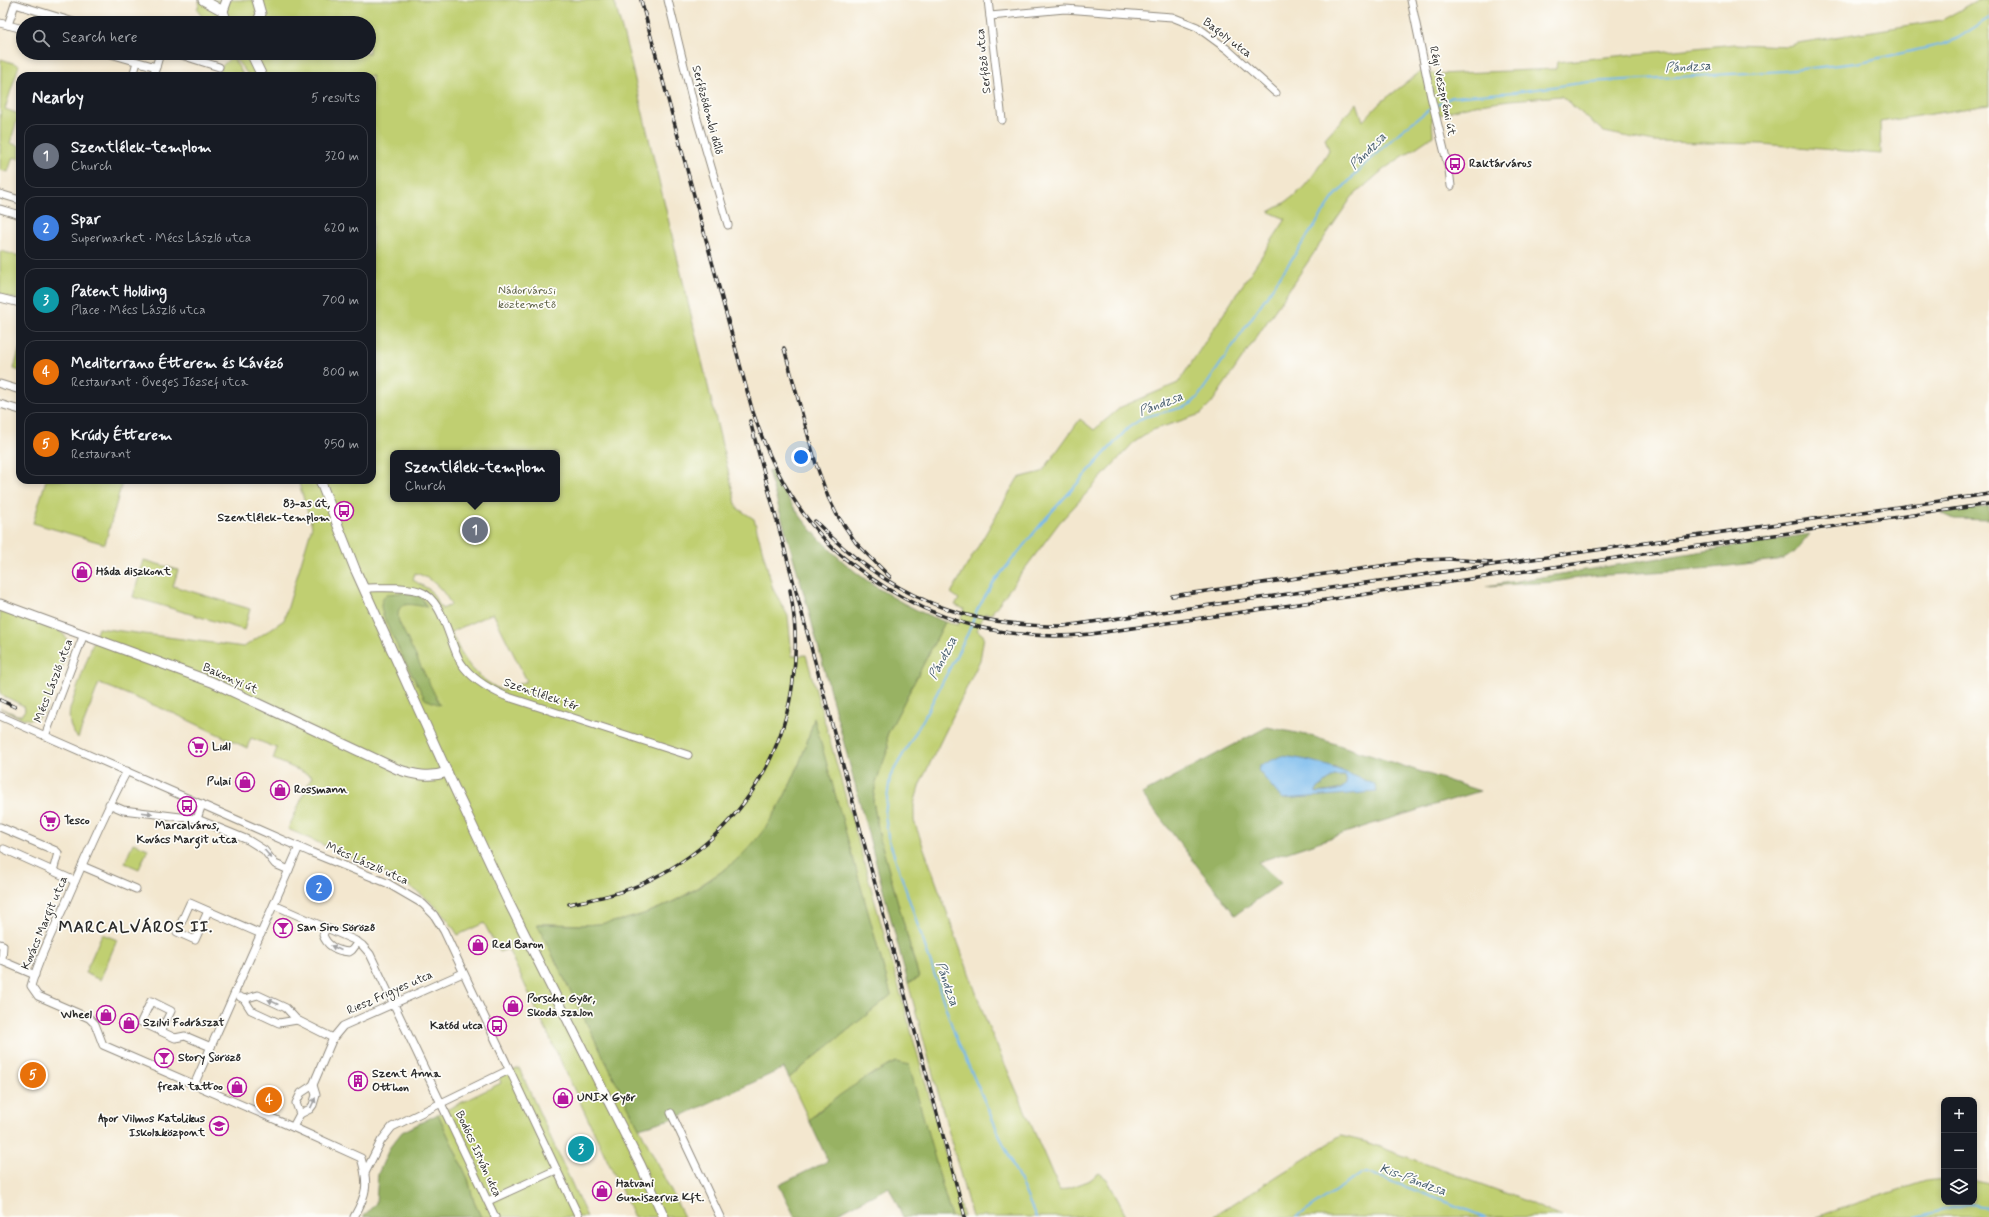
<!DOCTYPE html>
<meta charset="utf-8">
<style>
body{margin:0;font-family:Mynerve,sans-serif;background:#20242c;color:#f1f3f6}
.controls{position:absolute;right:12px;bottom:12px;display:grid;overflow:hidden;border-radius:8px;box-shadow:0 2px 6px #0003}
.controls button{width:36px;height:36px;display:grid;place-items:center;padding:0;border:0;border-bottom:1px solid #363941;background:#171b24;color:#f1f3f6;font:20px sans-serif}
.you{position:absolute;left:801px;top:457px;width:14px;height:14px;margin:-10px;border:3px solid #fff;border-radius:50%;background:#1a73e8;box-shadow:0 0 0 6px #1a73e833}
.badge{display:grid;place-items:center;width:26px;height:26px;border-radius:50%;background:#0f766e;color:#fff;font-size:13px;font-weight:700}
.pin{position:absolute;translate:-50% -50%;border:2px solid #fff;box-shadow:0 1px 4px #0006}
.popup{position:absolute;left:390px;top:450px;width:170px;height:52px;box-sizing:border-box;display:grid;place-content:center;border-radius:8px;background:#171b24;filter:drop-shadow(0 1px 3px #0005);font-size:13px;white-space:nowrap;color:#9ea1a6}
.popup b{font-size:15px;color:#f1f3f6}
.popup::after{content:'';position:absolute;left:50%;top:100%;margin-left:-8px;border:8px solid transparent;border-top-color:#171b24}
.list{margin:0;padding:0;list-style:none}
h2{display:flex;justify-content:space-between;align-items:center;height:52px;margin:0;padding:0 16px;font-size:17px}
h2 small{font-size:13px;font-weight:400;color:#9ea1a6}
.list li{display:grid;grid-template-columns:26px 1fr auto;gap:12px;align-items:center;box-sizing:border-box;height:64px;margin:0 8px 8px;padding:0 8px;border:1px solid #363941;border-radius:12px}
.list b{display:block;font-size:15px;white-space:nowrap}
.list p{margin:0;font-size:13px;white-space:nowrap;color:#9ea1a6}
.list em{font-size:13px;font-style:normal;color:#9ea1a6}
.icon{flex:none;width:22px;height:22px;fill:none;stroke:currentColor;stroke-width:2;stroke-linecap:round;stroke-linejoin:round}
.map{position:relative;flex:none;width:1989px;height:1217px;overflow:hidden}
.search{position:absolute;background:#171b24;box-shadow:0 2px 6px #0003;left:16px;top:16px;width:360px;height:44px;display:flex;align-items:center;gap:10px;box-sizing:border-box;padding:0 14px;border-radius:22px;color:#9ea1a6;font-size:15px}
.panel{position:absolute;background:#171b24;box-shadow:0 2px 6px #0003;left:16px;top:72px;width:360px;height:412px;border-radius:12px}
.map>svg:first-child{display:block}
.green{fill:#c0cf71;stroke:#767d4e;fill-rule:evenodd}
.forest{fill:#98b263;stroke:#626e47;fill-rule:evenodd}
.water{fill:#78baed;stroke:#52728c;fill-rule:evenodd}
.lines{fill:none;stroke-linecap:round;stroke-linejoin:round}
.stream{stroke:#78baed;stroke-width:2}
.minor-casing{stroke:#8f897d;stroke-width:9}
.major-casing{stroke:#8f897d;stroke-width:11}
.minor{stroke:#fff;stroke-width:7}
.major{stroke:#fff;stroke-width:9}
.rail-casing{stroke:#2b2b2b;stroke-width:3.5}
.rail{stroke:#fdfcf7;stroke-width:2;stroke-dasharray:6;stroke-linecap:butt}
.oneway{fill:#a0a0a0}
.labels{text-anchor:middle;dominant-baseline:central;stroke-width:3.5;stroke-linejoin:round;paint-order:stroke}
.street-label{font-size:12px;fill:#2b2b2b;stroke:#fdfcf7}
.poi-label{font-size:12px;font-weight:bold;fill:#2b2b2b;stroke:#fdfcf7;text-anchor:start}
.park-label{font-size:12px;fill:#585c40;stroke:#fdfcf7}
.water-label{font-size:13px;font-style:italic;fill:#465d6f;stroke:#fdfcf7}
.district-label{font-size:16px;font-weight:bold;letter-spacing:1px;fill:#2b2b2b;stroke:#fdfcf7}
</style>
<div class="map">
<svg width="1989" height="1217" viewBox="0 0 1989 1217">
<rect width="100%" height="100%" fill="#fdfcf7"/>
<filter id="ink" filterUnits="userSpaceOnUse"><feTurbulence type="fractalNoise" baseFrequency=".025" numOctaves="2"/><feDisplacementMap in="SourceGraphic" scale="8" xChannelSelector="R" yChannelSelector="G"/><feConvolveMatrix kernelMatrix="1 2 1 2 8 2 1 2 1" color-interpolation-filters="sRGB"/></filter>
<filter id="wash" filterUnits="userSpaceOnUse"><feTurbulence type="fractalNoise" baseFrequency=".012" numOctaves="4" result="noise"/><feDisplacementMap in="SourceGraphic" scale="16" xChannelSelector="R" yChannelSelector="G"/><feGaussianBlur stdDeviation="0.9" result="paint"/><feColorMatrix in="noise" values="0 0 0 0 0 0 0 0 0 0 0 0 0 0 0 0 0 1.4 0 .05"/><feComposite in="paint" operator="in"/></filter>
<g filter="url(#wash)">
<rect width="100%" height="100%" fill="#f3e7cf"/>
<g class="green">
<path d="M 200,0 L 614,0 L 629,55 L 737,508 L 754,519 L 773,589 L 788,616 L 792,656 L 806,655 L 963,1217 L 951,1217 L 908,1065 L 875,1072 L 818,1111 L 809,1120 L 789,1078 L 891,995 L 814,719 C 801,767 774,831 734,863 C 725,870 714,876 704,883 C 672,905 637,920 598,924 C 577,926 557,923 537,924 L 684,1217 L 634,1217 L 508,949 L 499,952 L 484,923 L 458,935 C 433,894 399,879 357,860 C 334,850 311,839 288,829 L 312,776 L 273,759 L 277,748 L 251,738 L 247,748 L 173,713 L 99,683 L 78,738 C 70,730 68,720 70,709 L 98,628 L 244,647 L 284,620 L 312,526 L 298,480 L 372,480 L 372,76 L 249,76 L 231,53 L 369,53 L 369,23 L 207,23 L 197,10 ZM 393,453 L 557,453 L 557,499 L 393,499 ZM 415,573 C 431,577 445,591 451,605 L 442,609 L 430,590 L 413,580 ZM 493,613 L 527,681 L 502,691 C 473,675 464,662 451,632 Z"/>
<path d="M 1978,0 L 1989,0 L 1989,105 L 1880,122 L 1881,154 L 1762,144 L 1654,142 L 1604,132 L 1561,96 C 1516,100 1474,100 1432,118 L 1433,136 L 1384,169 L 1352,197 L 1211,404 L 1201,414 L 1153,430 L 1133,443 L 1059,523 L 991,614 L 985,613 L 977,630 L 984,636 L 980,660 L 920,784 L 914,804 L 914,821 L 987,1023 L 1060,1191 L 1090,1180 L 1099,1173 L 1107,1179 L 1127,1217 L 972,1217 L 908,983 L 919,978 L 880,839 L 873,801 L 876,782 L 888,749 L 887,735 L 945,622 L 958,625 L 964,609 L 955,605 L 959,599 L 951,593 L 1018,478 L 1042,472 L 1080,419 L 1094,430 L 1121,407 L 1178,383 L 1286,219 L 1269,212 C 1302,194 1310,182 1329,150 L 1325,138 L 1357,103 L 1363,121 L 1380,103 L 1420,72 L 1437,74 L 1556,69 L 1557,62 L 1735,44 L 1788,46 L 1798,43 L 1942,20 Z"/>
<polygon points="232,56 244,76 218,76 221,67"/>
<polygon points="1,59 19,65 5,109 19,114 10,143 20,146 20,159 13,157 8,172 0,170"/>
<polygon points="0,251 20,256 20,300 0,295"/>
<polygon points="20,347 20,371 14,369"/>
<polygon points="46,480 120,480 122,483 105,544 33,523"/>
<polygon points="144,560 178,570 173,586 250,609 244,630 133,597"/>
<path d="M 0,608 L 58,630 C 68,636 69,643 67,654 L 45,711 C 32,728 16,715 0,708 L 17,715 L 21,715 L 25,710 L 24,706 L 0,694 Z"/>
<polygon points="133,843 148,849 139,869 125,863"/>
<polygon points="102,934 117,940 100,980 85,973"/>
<polygon points="519,1068 587,1217 481,1217 474,1202 468,1179 438,1114 501,1083 499,1077"/>
<polygon points="1341,1136 1366,1142 1513,1196 1562,1217 1212,1217"/>
<polygon points="1944,1179 1944,1202 1974,1202 1974,1180 1989,1183 1989,1217 1816,1217 1926,1181"/>
</g>
<g class="forest">
<path d="M 771,470 C 808,541 870,594 945,622 L 887,735 L 888,749 L 876,782 L 873,801 L 880,839 L 919,978 L 908,983 L 806,601 L 768,471 Z"/>
<polygon points="1989,506 1989,520 1954,519 1941,513"/>
<polygon points="1810,534 1795,552 1784,559 1713,568 1592,576 1553,582 1486,586"/>
<path d="M 398,593 L 419,594 L 427,607 C 412,605 394,598 399,622 L 440,705 L 425,699 C 417,683 380,618 381,605 C 381,601 384,597 387,594 Z"/>
<path d="M 814,718 L 891,995 L 789,1078 L 784,1068 L 681,1116 L 639,1128 L 537,924 C 557,924 577,926 598,924 C 635,920 671,906 702,885 C 713,877 724,871 734,862 C 775,828 801,768 814,718 Z"/>
<path d="M 1267,727 L 1311,736 L 1480,791 L 1366,826 L 1258,862 L 1281,883 L 1235,915 L 1142,794 ZM 1334,767 L 1377,791 L 1282,799 Z"/>
<path d="M 1334,776 L 1345,776 C 1353,792 1326,791 1316,793 L 1316,790 Z"/>
<path d="M 896,1062 L 909,1065 L 951,1217 L 903,1217 L 889,1187 L 830,1217 L 795,1217 L 779,1185 L 828,1161 L 809,1120 C 834,1097 865,1077 896,1062 Z"/>
<polygon points="438,1114 468,1179 474,1202 481,1217 363,1217 376,1203 378,1174 390,1147 402,1132"/>
</g>
<path class="water" d="M 1281,756 C 1316,759 1342,771 1374,784 L 1377,792 L 1282,799 L 1258,770 L 1260,766 ZM 1334,776 L 1345,776 C 1353,792 1326,792 1316,793 L 1316,790 Z"/>
<g class="lines">
<g class="stream">
<polyline points="1435,106 1452,97 1515,92 1588,82 1784,71 1856,63 1944,44 1958,38 1989,18"/>
<polyline points="1036,1217 955,1035 888,837 885,814 890,777 924,718 968,633 977,610 994,582 1046,518 1128,428 1144,417 1184,407 1192,403 1198,397 1334,197 1366,163 1401,131 1431,108"/>
<polyline points="1296,1217 1361,1174 1372,1174 1485,1217"/>
<polyline points="1916,1217 1968,1204 1989,1207"/>
</g>
</g>
</g>
<g filter="url(#ink)">
<g class="lines">
<g class="minor-casing">
<g id="minor">
<polyline points="668,0 697,119 728,225"/>
<polyline points="988,0 1002,120"/>
<polyline points="1411,0 1431,97 1449,170 1451,186"/>
<polyline points="990,16 1065,9 1172,17 1197,27 1227,49 1276,93"/>
<polyline points="0,23 23,29"/>
<polyline points="8,25 15,4 77,23"/>
<polyline points="107,53 156,67 160,53"/>
<polyline points="175,53 219,67"/>
<polyline points="133,76 137,62"/>
<polyline points="153,76 156,67"/>
<polyline points="0,194 20,200"/>
<polyline points="0,209 20,215"/>
<polyline points="0,298 20,303"/>
<polyline points="0,384 20,390"/>
<polyline points="0,404 20,410"/>
<path d="M 364,588 C 382,588 402,586 419,591 C 444,599 449,643 461,663 C 471,678 489,689 505,696 L 688,755"/>
<polyline points="0,716 310,852 387,883 423,904 434,915 444,931 579,1217"/>
<polyline points="45,736 84,634"/>
<path d="M 127,771 C 104,814 85,858 66,902 C 54,929 39,957 31,986 L 38,996 L 89,1018 L 95,1024 L 103,1045 L 297,1129 L 361,1158 C 369,1184 367,1194 354,1217"/>
<polyline points="109,804 123,810 197,819 248,840 264,850 275,864 289,870"/>
<polyline points="197,819 202,804"/>
<polyline points="0,827 56,851 58,853 53,871 75,881"/>
<polyline points="4,849 53,871"/>
<polyline points="82,866 136,889"/>
<polyline points="274,905 354,940 362,945 370,954 495,1217"/>
<polyline points="208,911 195,940 177,932 190,903 261,934"/>
<path d="M 326,928 L 323,935 C 327,946 337,951 349,952 L 352,950 L 358,942"/>
<polyline points="0,944 3,945 2,961 35,975"/>
<polyline points="240,997 244,999 251,1010 279,1023 297,1020"/>
<polyline points="244,999 258,995 286,1008 297,1020 333,1038"/>
<polyline points="161,1031 171,1011 151,1001 141,1022 175,1038 185,1036 211,1047"/>
<polyline points="194,1085 299,847"/>
<polyline points="671,1113 720,1217"/>
<polyline points="300,1114 296,1103 301,1093 313,1085 333,1038 343,1026 463,973"/>
<polyline points="293,1127 300,1114 310,1109 313,1105 316,1095 313,1085"/>
<polyline points="365,1173 381,1141 392,1127 509,1070"/>
<polyline points="488,1201 556,1170"/>
</g>
</g>
<g class="major-casing">
<g id="major">
<polyline points="203,0 223,11"/>
<polyline points="227,23 223,11 227,0"/>
<polyline points="257,23 261,14 257,0"/>
<polyline points="251,53 262,76"/>
<polyline points="320,480 355,569 447,772 507,899 641,1166 664,1217"/>
<path d="M 0,604 L 212,682 L 397,769 C 414,775 430,778 447,772"/>
</g>
</g>
<use href="#minor" class="minor"/>
<use href="#major" class="major"/>
<g class="rail-casing">
<g id="rail">
<path d="M 641,0 L 752,409 C 768,459 791,504 827,542 C 839,556 856,567 871,578 C 937,624 1012,642 1091,634 L 1989,504"/>
<polyline points="784,348 816,464 828,497 837,515 856,543 890,577"/>
<polyline points="750,421 965,1217"/>
<path d="M 815,521 C 887,595 961,627 1064,626 L 1989,494"/>
<polyline points="1172,596 1422,560 1449,559 1491,562"/>
<polyline points="0,700 15,707"/>
<path d="M 569,904 C 593,899 616,895 639,885 C 756,834 814,714 790,590"/>
</g>
</g>
<use href="#rail" class="rail"/>
</g>
<defs><path id="oneway-solid" d="M-6-.8H1V-3.2L6.5 0L1 3.2V.8H-6Z"/></defs>
<g class="oneway">
<use href="#oneway-solid" transform="translate(147 813) rotate(7)"/>
<use href="#oneway-solid" transform="translate(268 854) rotate(49)"/>
<use href="#oneway-solid" transform="translate(336 948) rotate(-156)"/>
<use href="#oneway-solid" transform="translate(273 1002) rotate(-155)"/>
<use href="#oneway-solid" transform="translate(313 1103) rotate(-65)"/>
</g>
</g>
<defs>
<g id="bus-ring" transform="scale(1)"><circle r="9.5" fill="#fdfcf7" stroke="#b5179e" stroke-width="1.5"/><path d="M-5-6H5V4H4V6H2V4H-2V6H-4V4H-5ZM-3.5-4V0h7V-4ZM-3.5 1.2v1.5H-2V1.2ZM2 1.2v1.5H3.5V1.2Z" fill="#b5179e"/></g>
<g id="shop-ring" transform="scale(1)"><circle r="9.5" fill="#fdfcf7" stroke="#b5179e" stroke-width="1.5"/><path d="M-5-2.5h2.3a2.7 3.5 0 0 1 5.4 0H5L5.5 6h-11ZM-1.5-2.5h3a1.5 2.3 0 0 0-3 0Z" fill="#b5179e"/></g>
<g id="supermarket-ring" transform="scale(1)"><circle r="9.5" fill="#fdfcf7" stroke="#b5179e" stroke-width="1.5"/><path d="M-6-5.5h2.5l.6 2H6L4.5 2H-2.5L-4.4-4H-6ZM-1.5 3.2a1.3 1.3 0 1 0 .1 0ZM3 3.2a1.3 1.3 0 1 0 .1 0Z" fill="#b5179e"/></g>
<g id="bar-ring" transform="scale(1)"><circle r="9.5" fill="#fdfcf7" stroke="#b5179e" stroke-width="1.5"/><path d="M-6-5H6L.8 .8V4.5H3.5V6h-7V4.5H-.8V.8Z" fill="#b5179e"/></g>
<g id="building-ring" transform="scale(1)"><circle r="9.5" fill="#fdfcf7" stroke="#b5179e" stroke-width="1.5"/><path d="M-4-6H4V6H1V3H-1V6H-4ZM-2.5-4.3h1.7v1.8h-1.7ZM.8-4.3h1.7v1.8H.8ZM-2.5-1h1.7V.8h-1.7ZM.8-1h1.7V.8H.8Z" fill="#b5179e"/></g>
<g id="school-ring" transform="scale(1)"><circle r="9.5" fill="#fdfcf7" stroke="#b5179e" stroke-width="1.5"/><path d="M0-5L7-2L0 1L-7-2ZM-4 1L0 2.5L4 1V4Q0 6-4 4Z" fill="#b5179e"/></g>
</defs>
<g fill-rule="evenodd">
<use href="#bus-ring" x="1455" y="164"/>
<use href="#bus-ring" x="344" y="511"/>
<use href="#shop-ring" x="82" y="572"/>
<use href="#supermarket-ring" x="198" y="747"/>
<use href="#shop-ring" x="245" y="782"/>
<use href="#shop-ring" x="280" y="790"/>
<use href="#bus-ring" x="187" y="806"/>
<use href="#supermarket-ring" x="50" y="821"/>
<use href="#bar-ring" x="283" y="928"/>
<use href="#shop-ring" x="478" y="945"/>
<use href="#shop-ring" x="513" y="1006"/>
<use href="#shop-ring" x="106" y="1015"/>
<use href="#shop-ring" x="129" y="1023"/>
<use href="#bus-ring" x="497" y="1026"/>
<use href="#bar-ring" x="164" y="1058"/>
<use href="#building-ring" x="358" y="1081"/>
<use href="#shop-ring" x="237" y="1087"/>
<use href="#shop-ring" x="563" y="1098"/>
<use href="#school-ring" x="219" y="1126"/>
<use href="#shop-ring" x="602" y="1191"/>
</g>
<g class="labels">
<g class="street-label">
<text transform="translate(1227 38) rotate(37)">Bagoly utca</text>
<text transform="translate(984 61) rotate(-96)">Serfőző utca</text>
<text transform="translate(1442 91) rotate(78)">Régi Veszprémi út</text>
<text transform="translate(707 110) rotate(75)">Serfőződombi dűlő</text>
<text transform="translate(230 679) rotate(24)">Bakonyi út</text>
<text transform="translate(54 681) rotate(-69)">Mécs László utca</text>
<text transform="translate(541 695) rotate(19)">Szentlélek tér</text>
<text transform="translate(367 864) rotate(24)">Mécs László utca</text>
<text transform="translate(45 923) rotate(-67)">Kovács Margit utca</text>
<text transform="translate(390 993) rotate(-24)">Riesz Frigyes utca</text>
<text transform="translate(478 1154) rotate(65)">Bodócs István utca</text>
</g>
<g class="poi-label">
<text x="1469" y="164">Raktárváros</text>
<text x="330" y="504" text-anchor="end">83-as út,<tspan x="330" dy="14">Szentlélek-templom</tspan></text>
<text x="96" y="572">Háda diszkont</text>
<text x="212" y="747">Lidl</text>
<text x="231" y="782" text-anchor="end">Pulai</text>
<text x="294" y="790">Rossmann</text>
<text x="64" y="821">Tesco</text>
<text x="187" y="826" text-anchor="middle">Marcalváros,<tspan x="187" dy="14">Kovács Margit utca</tspan></text>
<text x="297" y="928">San Siro Söröző</text>
<text x="492" y="945">Red Baron</text>
<text x="527" y="999">Porsche Győr,<tspan x="527" dy="14">Skoda szalon</tspan></text>
<text x="92" y="1015" text-anchor="end">Wheel</text>
<text x="143" y="1023">Szilvi Fodrászat</text>
<text x="483" y="1026" text-anchor="end">Katód utca</text>
<text x="178" y="1058">Story Söröző</text>
<text x="372" y="1074">Szent Anna<tspan x="372" dy="14">Otthon</tspan></text>
<text x="223" y="1087" text-anchor="end">freak tattoo</text>
<text x="577" y="1098">UNIX Győr</text>
<text x="205" y="1119" text-anchor="end">Apor Vilmos Katolikus<tspan x="205" dy="14">Iskolaközpont</tspan></text>
<text x="616" y="1184">Hatvani<tspan x="616" dy="14">Gumiszerviz Kft.</tspan></text>
</g>
<g class="park-label">
<text x="527" y="291">Nádorvárosi<tspan x="527" dy="14">köztemető</tspan></text>
</g>
<g class="water-label">
<text transform="translate(1688 67) rotate(-3)">Pándzsa</text>
<text transform="translate(1368 151) rotate(-45)">Pándzsa</text>
<text transform="translate(1161 404) rotate(-21)">Pándzsa</text>
<text transform="translate(943 658) rotate(-62)">Pándzsa</text>
<text transform="translate(947 984) rotate(71)">Pándzsa</text>
<text transform="translate(1413 1180) rotate(20)">Kis-Pándzsa</text>
</g>
<g class="district-label">
<text x="136" y="927">MARCALVÁROS II.</text>
</g>
</g>
</svg>
<div class="controls">
<button>+</button>
<button>−</button>
<button><svg class="icon" aria-label="layers" viewBox="0 0 24 24"><path d="M12 4l9 5-9 5-9-5zM3 14l9 5 9-5"/></svg></button>
</div>
<div class="you"></div>
<div class="pin badge" style="left:475px;top:530px;background:#6b7280">1</div>
<div class="popup"><b>Szentlélek-templom</b>Church</div>
<div class="pin badge" style="left:319px;top:888px;background:#3f7fe0">2</div>
<div class="pin badge" style="left:581px;top:1149px;background:#0f9aa8">3</div>
<div class="pin badge" style="left:269px;top:1100px;background:#e8710a">4</div>
<div class="pin badge" style="left:33px;top:1075px;background:#e8710a">5</div>
<div class="search"><svg class="icon" aria-label="search" viewBox="0 0 24 24"><circle cx="10" cy="10" r="6"/><path d="M15 15l6 6"/></svg>Search here</div>
<section class="panel">
<h2>Nearby<small>5 results</small></h2>
<ul class="list">
<li><span class="badge" style="background:#6b7280">1</span><div><b>Szentlélek-templom</b><p>Church</p></div><em>320 m</em></li>
<li><span class="badge" style="background:#3f7fe0">2</span><div><b>Spar</b><p>Supermarket · Mécs László utca</p></div><em>620 m</em></li>
<li><span class="badge" style="background:#0f9aa8">3</span><div><b>Patent Holding</b><p>Place · Mécs László utca</p></div><em>700 m</em></li>
<li><span class="badge" style="background:#e8710a">4</span><div><b>Mediterrano Étterem és Kávézó</b><p>Restaurant · Öveges József utca</p></div><em>800 m</em></li>
<li><span class="badge" style="background:#e8710a">5</span><div><b>Krúdy Étterem</b><p>Restaurant</p></div><em>950 m</em></li>
</ul>
</section>
</div>
